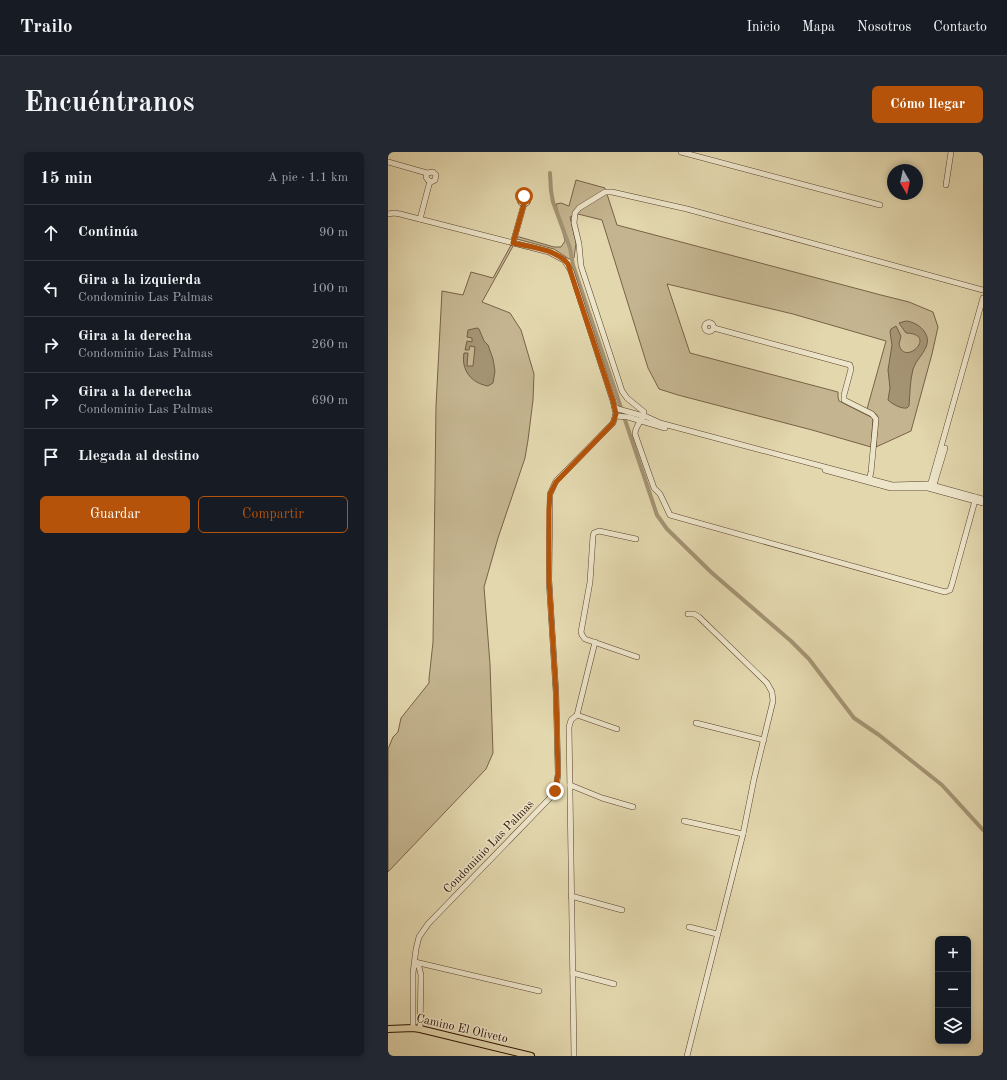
<!DOCTYPE html>
<html lang="es">
<meta charset="utf-8">
<style>
body{margin:0;font-family:"Old Standard TT",serif;background:#242831;color:#f1f3f6}
.controls{position:absolute;right:12px;bottom:12px;display:grid;overflow:hidden;border-radius:6px;box-shadow:0 2px 6px #0003}
.controls button{width:36px;height:36px;display:grid;place-items:center;padding:0;border:0;border-bottom:1px solid #363941;background:#171b24;color:#f1f3f6;font:20px sans-serif}
.compass{position:absolute;left:499px;top:12px;width:36px;height:36px;border-radius:50%;background:#171b24;box-shadow:0 2px 6px #0003;rotate:171deg}
.stop{position:absolute;width:12px;height:12px;margin:-9px;border:3px solid #b45309;border-radius:50%;background:#fff}
.stop.end{background:#b45309;border-color:#fff;box-shadow:0 1px 4px #0008}
.list{margin:0;padding:0;list-style:none}
h2{display:flex;justify-content:space-between;align-items:center;height:52px;margin:0;padding:0 16px;font-size:17px}
h2 small{font-size:13px;font-weight:400;color:#9ea1a6}
.list li{display:grid;grid-template-columns:26px 1fr auto;gap:12px;align-items:center;box-sizing:border-box;height:56px;padding:0 16px;border-top:1px solid #363941}
.list b{display:block;font-size:15px;white-space:nowrap}
.list p{margin:0;font-size:13px;white-space:nowrap;color:#9ea1a6}
.list em{font-size:13px;font-style:normal;color:#9ea1a6}
.actions{display:flex;gap:8px;padding:12px 16px}
.actions a{flex:1;padding:9px 0;border:1px solid #b45309;border-radius:6px;text-align:center;font-size:14px;color:#b45309}
.actions .main{background:#b45309;color:#fff}
.icon{flex:none;width:22px;height:22px;fill:none;stroke:currentColor;stroke-width:2;stroke-linecap:round;stroke-linejoin:round}
.map{position:relative;flex:none;width:595px;height:904px;overflow:hidden;border-radius:6px}
header{display:flex;align-items:center;gap:24px;box-sizing:border-box;height:56px;padding:0 20px;background:#171b24;border-bottom:1px solid #363941}
header strong{font-size:19px}
nav{display:flex;gap:22px;margin-inline-start:auto;font-size:14px}
.intro{display:flex;align-items:center;justify-content:space-between;box-sizing:border-box;height:96px;padding:0 24px}
h1{margin:0;font-size:28px}
.button{padding:10px 18px;border-radius:6px;background:#b45309;color:#fff;font-size:14px;font-weight:700}
main{display:flex;gap:24px;padding:0 24px}
aside{flex:1;background:#171b24;border-radius:6px;box-shadow:0 2px 6px #0003}
.map>svg:first-child{display:block}
.green{fill:#c4b590;stroke:#786248}
.water{fill:#a49373;stroke:#745e45}
.lines{fill:none;stroke-linecap:round;stroke-linejoin:round}
.canal{stroke:#a49373;stroke-width:4}
.minor-casing{stroke:#59402c;stroke-width:6}
.major-casing{stroke:#2b0e00;stroke-width:8}
.minor{stroke:#ede5ca;stroke-width:5}
.major{stroke:#e3d7ae;stroke-width:6}
.route{stroke:#b45309;stroke-width:5}
.labels{text-anchor:middle;dominant-baseline:central;stroke-width:3;stroke-linejoin:round;paint-order:stroke}
.street-label{font-size:12px;fill:#2b0e00;stroke:#ede5ca}
</style>
<header>
<strong>Trailo</strong>
<nav><a>Inicio</a><a>Mapa</a><a>Nosotros</a><a>Contacto</a></nav>
</header>
<div class="intro"><h1>Encuéntranos</h1><a class="button">Cómo llegar</a></div>
<main>
<aside>
<h2>15 min<small>A pie · 1.1 km</small></h2>
<ul class="list">
<li><svg class="icon" aria-label="ahead" viewBox="0 0 24 24"><path d="M12 20V5M6 11l6-6 6 6"/></svg><div><b>Continúa</b></div><em>90 m</em></li>
<li><svg class="icon" aria-label="left" viewBox="0 0 24 24"><path d="M17 20v-9H6M10 6l-5 5 5 5"/></svg><div><b>Gira a la izquierda</b><p>Condominio Las Palmas</p></div><em>100 m</em></li>
<li><svg class="icon" aria-label="right" viewBox="0 0 24 24"><path d="M7 20v-9h11M14 6l5 5-5 5"/></svg><div><b>Gira a la derecha</b><p>Condominio Las Palmas</p></div><em>260 m</em></li>
<li><svg class="icon" aria-label="right" viewBox="0 0 24 24"><path d="M7 20v-9h11M14 6l5 5-5 5"/></svg><div><b>Gira a la derecha</b><p>Condominio Las Palmas</p></div><em>690 m</em></li>
<li><svg class="icon" aria-label="arrive" viewBox="0 0 24 24"><path d="M6 21V4h12l-3 4 3 4H6"/></svg><div><b>Llegada al destino</b></div></li>
</ul>
<div class="actions"><a class="main">Guardar</a><a>Compartir</a></div>
</aside>
<div class="map">
<svg width="595" height="904" viewBox="0 0 595 904">
<rect width="100%" height="100%" fill="#e3d7ae"/>
<filter id="stains"><feTurbulence type="fractalNoise" baseFrequency=".005" numOctaves="4"/><feColorMatrix values="0 0 0 0 .2 0 0 0 0 .09 0 0 0 0 .02 0 0 0 .5 -.17"/></filter>
<radialGradient id="worn" r=".72"><stop offset=".6" stop-color="#630" stop-opacity="0"/><stop offset="1" stop-color="#630" stop-opacity=".3"/></radialGradient>
<polygon class="green" points="188,28 217,36 229,73 493,143 521,150 545,160 550,175 544,202 523,279 488,295 490,265 488,262 479,257 498,189 405,162 279,132 302,201 450,240 450,245 451,249 485,266 483,295 424,278 290,243 271,237 260,216 214,68 190,62 182,65 188,91 186,106 181,107 166,97 129,87 94,150 122,161 133,178 146,222 145,248 140,288 137,306 110,386 96,435 102,512 105,601 98,617 0,720 0,597 5,585 10,580 13,566 41,531 41,527 45,490 48,254 54,139 75,143 83,120 105,126 128,84 166,95 173,95 177,89 168,52 173,51 181,54"/>
<g class="water">
<path d="M 518,169 C 530,170 544,182 538,195 C 535,203 528,208 525,217 C 522,229 522,241 521,254 L 519,256 C 513,257 504,252 500,248 L 502,236 L 500,218 L 504,193 L 502,180 L 503,177 L 508,174 L 513,184 L 511,192 C 516,216 551,182 518,181 L 511,171 Z"/>
<path d="M 89,176 L 91,177 L 96,189 L 100,193 L 105,207 L 107,219 L 105,231 L 100,234 C 83,231 73,218 76,201 L 80,201 L 79,214 L 85,214 L 87,195 L 82,194 L 81,198 L 77,198 L 79,189 L 84,190 L 84,186 L 79,185 L 80,178 Z"/>
</g>
<g class="lines">
<polyline class="canal" points="162,21 163,39 165,50 182,96 185,113 269,363 279,377 324,421 403,489 421,507 466,566 491,583 554,633 595,678"/>
<g class="minor-casing">
<g id="minor">
<polyline points="293,0 492,53"/>
<polyline points="0,10 39,21 45,20 48,23 47,28 43,30 40,28 38,25 39,21"/>
<polyline points="558,33 563,0"/>
<circle cx="136" cy="48" r="4"/>
<polyline points="0,62 6,61 12,62 161,100 176,108 183,119 225,249 228,262 225,271 168,329 162,342 161,428 168,541 170,622 168,637 161,647 40,772 31,785 28,797 25,821 25,876"/>
<polyline points="32,67 42,29"/>
<polyline points="125,91 136,52"/>
<circle cx="321" cy="175" r="4.5"/>
<polyline points="326,176 462,213 463,217 456,243 456,248 484,262 488,267 483,320 481,328"/>
<polyline points="227,255 230,257 259,265 272,271 504,333 540,332 595,347"/>
<polyline points="227,264 240,265 277,276"/>
<polyline points="437,318 503,336 540,336 595,351"/>
<polyline points="542,334 595,146"/>
<polyline points="545,336 557,296"/>
<path d="M 588,345 L 564,432 L 562,438 L 557,440 L 282,363 L 272,342 L 266,336 L 247,282 C 247,274 255,268 256,260 L 239,246 L 234,239 L 193,114 L 191,92 L 186,71 L 187,61 L 191,56 L 217,40 L 224,40 L 299,57 L 595,138"/>
<polyline points="248,387 211,379 206,381 205,384 202,430 193,480 194,483 197,487 249,505"/>
<polyline points="189,563 229,577"/>
<polyline points="308,571 376,588"/>
<polyline points="182,633 214,646 245,655"/>
<polyline points="296,669 355,682"/>
<polyline points="183,744 234,758"/>
<polyline points="301,775 329,782"/>
<polyline points="27,810 151,839"/>
<polyline points="27,810 31,815 33,823 32,877"/>
<polyline points="185,821 226,832"/>
<polyline points="186,904 181,575 183,568 189,563 207,490"/>
<polyline points="299,904 355,682 366,627 385,549 384,540 379,531 311,465 306,462 300,462"/>
</g>
</g>
<g class="major-casing">
<polyline id="major" points="0,877 25,876 32,877 143,904"/>
</g>
<use href="#minor" class="minor"/>
<use href="#major" class="major"/>
</g>
<g class="lines">
<path class="route" d="M 136,44 L 133,46 L 132,48 L 136,52 L 125,91 C 142,95 168,97 180,112 L 225,249 L 228,262 L 225,271 L 168,330 L 162,342 L 161,358 L 161,428 L 168,541 L 170,622 L 167,639"/>
</g>
<g class="labels">
<g class="street-label">
<text transform="translate(101 695) rotate(-46)">Condominio Las Palmas</text>
<text transform="translate(74 877) rotate(13)">Camino El Oliveto</text>
</g>
</g>
<rect width="100%" height="100%" filter="url(#stains)"/>
<rect width="100%" height="100%" fill="url(#worn)"/>
</svg>
<div class="controls">
<button>+</button>
<button>−</button>
<button><svg class="icon" aria-label="layers" viewBox="0 0 24 24"><path d="M12 4l9 5-9 5-9-5zM3 14l9 5 9-5"/></svg></button>
</div>
<svg class="compass" viewBox="-18 -18 36 36"><path d="M0-13l5 13h-10z" fill="#e53935"/><path d="M0 13l5-13h-10z" fill="#9ea1a6"/></svg>
<div class="stop" style="left:136px;top:44px"></div>
<div class="stop end" style="left:167px;top:639px"></div>
</div>
</main>
